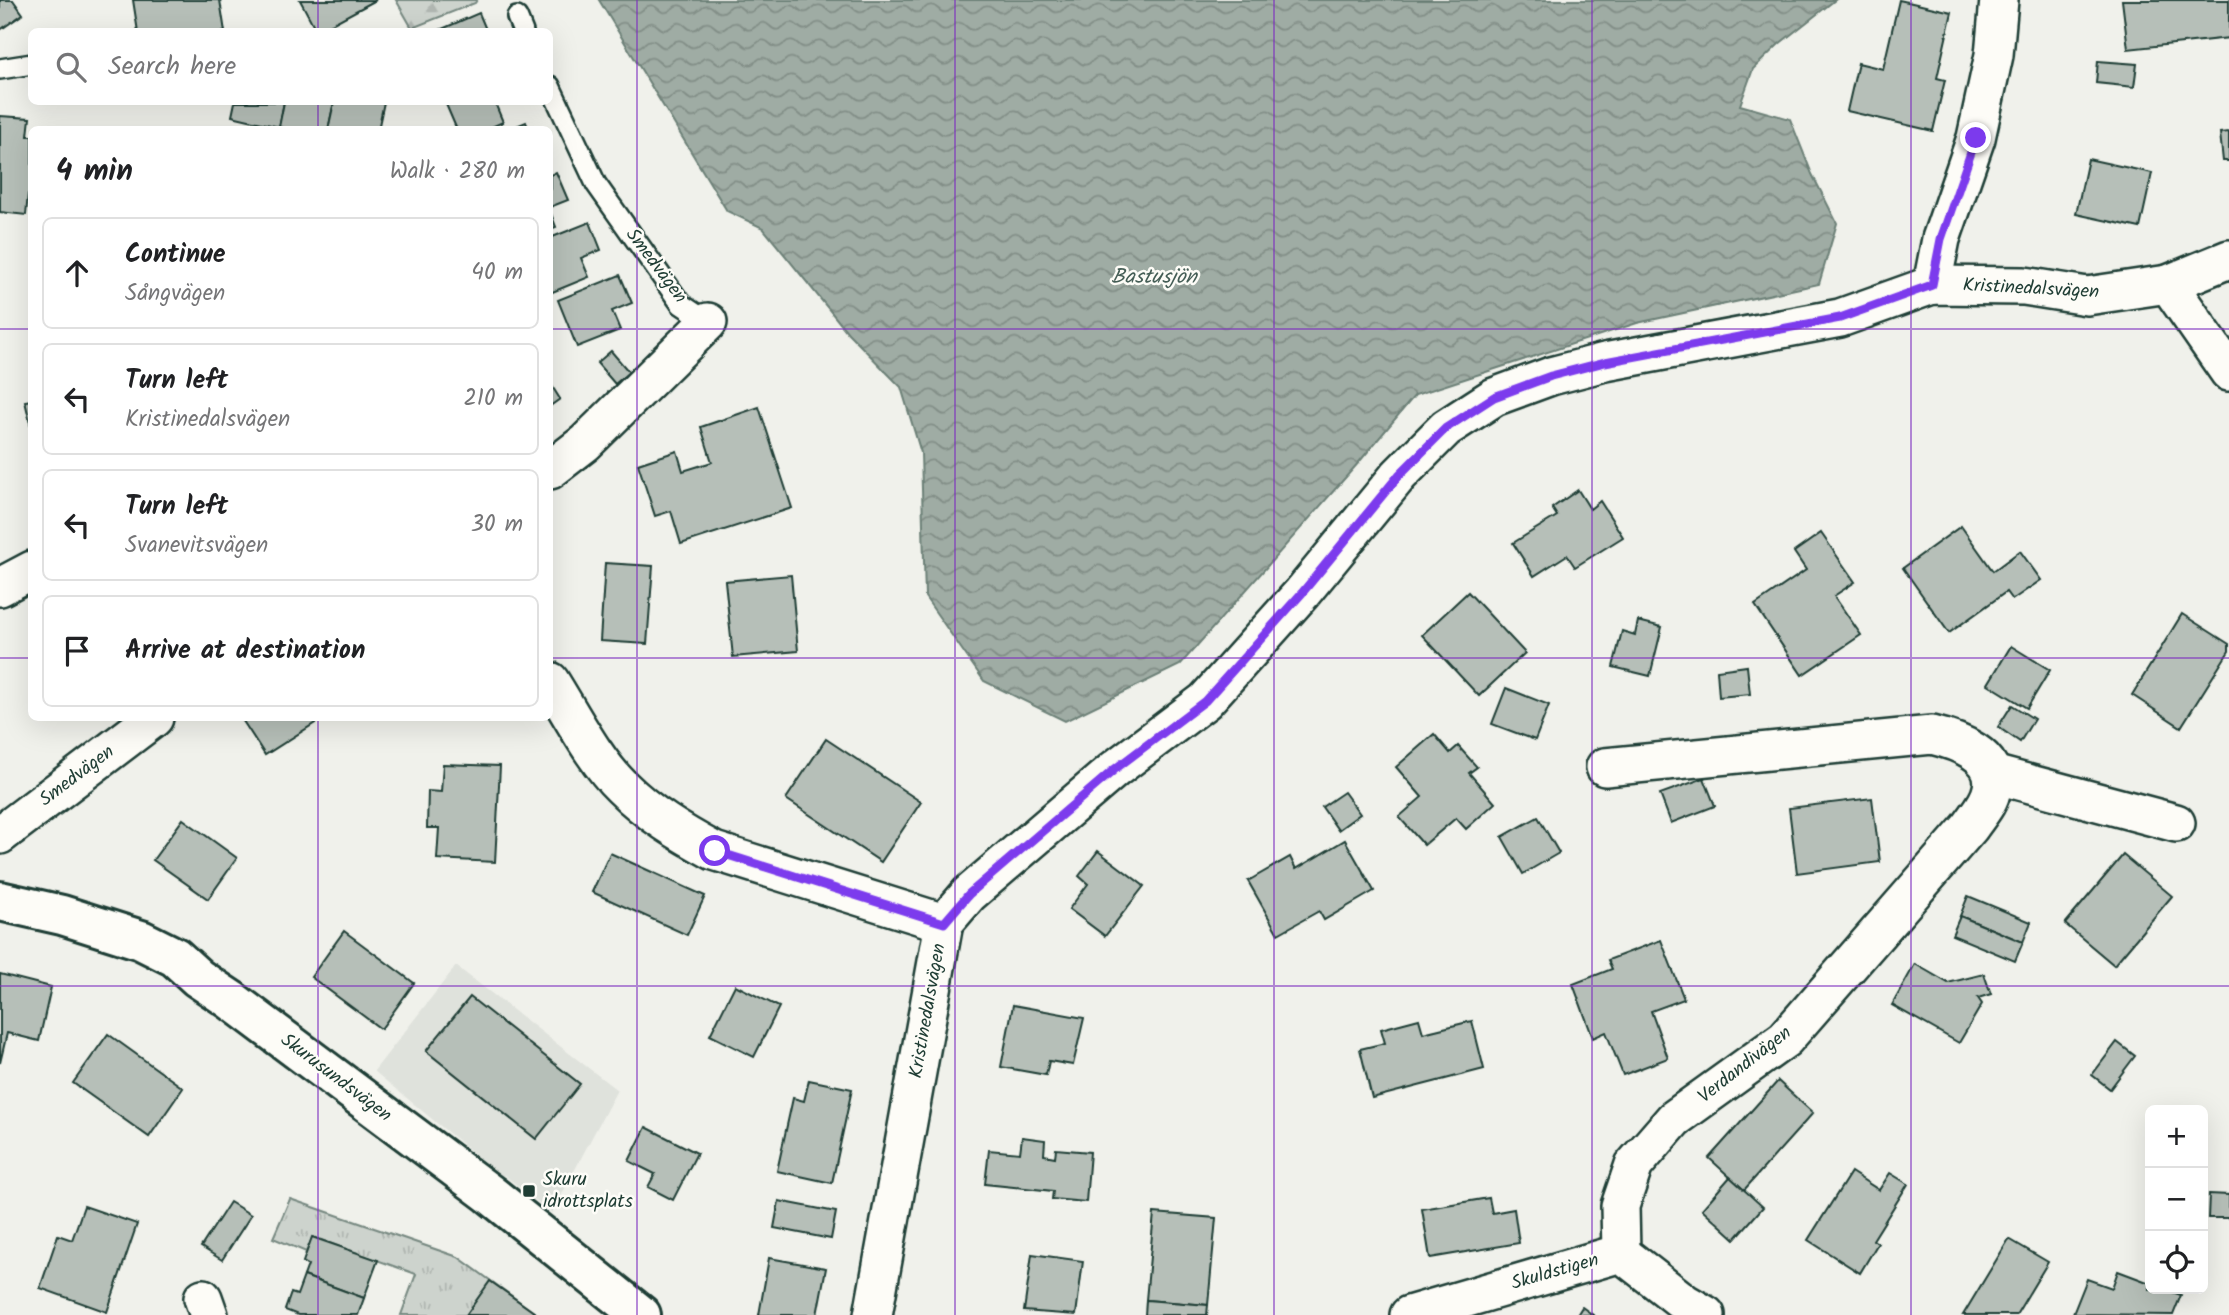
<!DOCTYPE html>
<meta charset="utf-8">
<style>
body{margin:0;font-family:Kalam,sans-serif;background:#f6f6f6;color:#202124}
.controls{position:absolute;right:21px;bottom:21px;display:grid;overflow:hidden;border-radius:10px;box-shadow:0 7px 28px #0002}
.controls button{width:63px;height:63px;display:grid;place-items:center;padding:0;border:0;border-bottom:2px solid #e0e0e0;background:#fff;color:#202124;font:35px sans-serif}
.stop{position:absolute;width:21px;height:21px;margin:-16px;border:5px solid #7c3aed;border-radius:50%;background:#fff}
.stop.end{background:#7c3aed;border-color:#fff;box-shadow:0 2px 7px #0008}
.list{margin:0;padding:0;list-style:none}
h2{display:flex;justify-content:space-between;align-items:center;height:91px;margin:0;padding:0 28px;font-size:30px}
h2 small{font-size:23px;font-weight:400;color:#757577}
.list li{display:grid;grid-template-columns:46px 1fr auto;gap:21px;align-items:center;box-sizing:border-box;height:112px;margin:0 14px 14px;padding:0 14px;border:2px solid #e0e0e0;border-radius:10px}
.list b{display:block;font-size:26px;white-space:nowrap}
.list p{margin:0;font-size:23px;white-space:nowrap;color:#757577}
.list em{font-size:23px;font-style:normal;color:#757577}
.icon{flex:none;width:38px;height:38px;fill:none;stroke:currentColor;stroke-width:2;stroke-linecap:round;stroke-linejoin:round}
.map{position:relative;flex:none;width:2229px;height:1315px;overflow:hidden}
.search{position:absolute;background:#fff;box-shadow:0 7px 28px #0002;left:28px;top:28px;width:525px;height:77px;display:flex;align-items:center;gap:18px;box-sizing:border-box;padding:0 24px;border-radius:10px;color:#757577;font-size:26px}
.panel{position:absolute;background:#fff;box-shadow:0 7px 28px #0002;left:28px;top:126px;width:525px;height:595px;border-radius:10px}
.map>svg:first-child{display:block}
.built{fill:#dfe2dc}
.grass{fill:url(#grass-tufts);stroke:#768880;stroke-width:2}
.forest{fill:url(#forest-firs);stroke:#768880;stroke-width:2}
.water{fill:url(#water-waves);stroke:#6c8077;stroke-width:2}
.building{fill:#b6bfb8;stroke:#1f3d34;stroke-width:2}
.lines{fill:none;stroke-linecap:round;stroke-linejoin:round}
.lane-casing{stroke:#1f3d34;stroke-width:24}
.street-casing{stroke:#1f3d34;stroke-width:42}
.secondary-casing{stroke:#1f3d34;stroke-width:44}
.lane{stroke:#fdfcf7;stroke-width:19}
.street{stroke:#fdfcf7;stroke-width:37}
.secondary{stroke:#fdfcf7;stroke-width:38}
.route{stroke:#7c3aed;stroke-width:9}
.grid{fill:none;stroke:#7b2cbf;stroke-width:2;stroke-opacity:0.55}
.poi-dot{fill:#1f3d34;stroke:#fdfcf7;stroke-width:2.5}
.labels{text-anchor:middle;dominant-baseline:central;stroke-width:5;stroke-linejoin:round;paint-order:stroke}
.street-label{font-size:19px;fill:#1f3d34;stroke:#fdfcf7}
.poi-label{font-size:19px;fill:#1f3d34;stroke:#fdfcf7;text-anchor:start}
.water-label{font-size:21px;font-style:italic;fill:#455e56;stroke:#fdfcf7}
</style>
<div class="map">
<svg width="2229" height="1315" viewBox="0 0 2229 1315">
<defs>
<pattern id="grass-tufts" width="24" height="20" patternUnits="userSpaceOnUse" patternTransform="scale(1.75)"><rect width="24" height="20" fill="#cdd3cd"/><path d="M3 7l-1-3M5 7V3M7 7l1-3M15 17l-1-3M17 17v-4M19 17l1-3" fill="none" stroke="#b0b6b1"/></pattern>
<pattern id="forest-firs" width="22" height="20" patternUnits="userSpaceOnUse" patternTransform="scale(1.75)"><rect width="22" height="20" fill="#cdd3cd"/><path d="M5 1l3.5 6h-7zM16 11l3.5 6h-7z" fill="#b0b6b1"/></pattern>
<pattern id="water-waves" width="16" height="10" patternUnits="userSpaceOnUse" patternTransform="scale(1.75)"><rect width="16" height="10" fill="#9faca4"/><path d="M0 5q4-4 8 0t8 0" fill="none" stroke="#818d86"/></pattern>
</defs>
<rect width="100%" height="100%" fill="#f0f1eb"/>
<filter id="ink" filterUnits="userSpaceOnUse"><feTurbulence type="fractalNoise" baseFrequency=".0143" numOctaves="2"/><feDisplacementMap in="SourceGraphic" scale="14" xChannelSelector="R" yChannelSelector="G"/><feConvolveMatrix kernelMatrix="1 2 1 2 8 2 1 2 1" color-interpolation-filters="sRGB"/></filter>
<g filter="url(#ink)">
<polygon class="built" points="456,966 617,1090 552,1213 504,1175 502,1177 374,1071"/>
<polygon class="grass" points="290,1199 458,1257 538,1315 401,1315 416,1274 313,1237 306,1252 273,1238"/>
<polygon class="forest" points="396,0 477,0 475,3 412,28"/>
<polygon class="water" points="599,0 1835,0 1779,44 1753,69 1740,105 1790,119 1812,174 1837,223 1819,284 1637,323 1415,395 1360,461 1180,665 1065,721 984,681 925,597 921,453 901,387 848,333 763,228 727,211"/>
<g class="building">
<polygon points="0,0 13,0 23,14 0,30"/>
<polygon points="133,0 220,0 225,32 138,32"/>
<polygon points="300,0 376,0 317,32"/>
<polygon points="1899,0 1952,12 1937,78 1945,80 1933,131 1847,111 1858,63 1883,69"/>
<polygon points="2122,0 2229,0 2229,38 2128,49"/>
<polygon points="479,13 487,32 435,32"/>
<polygon points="2098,61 2137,64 2134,87 2096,83"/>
<polygon points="235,102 284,102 279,127 232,116"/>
<polygon points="284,102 334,102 328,130 292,130 279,127"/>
<polygon points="334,102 384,102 378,130 328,130"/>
<polygon points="445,102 499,102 495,103 503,122 485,130 457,130"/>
<polygon points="0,116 30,118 28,136 32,136 32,194 28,194 26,215 0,212"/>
<polygon points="526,122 529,130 507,130"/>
<polygon points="2229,132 2229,161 2223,161 2220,133"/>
<polygon points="2088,159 2152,173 2140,228 2076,214"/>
<polygon points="556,172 568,200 550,207 550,175"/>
<polygon points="550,211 556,227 550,229"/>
<polygon points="590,222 601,250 581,258 589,277 550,293 550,238"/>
<polygon points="620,275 632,303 612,311 620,330 577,347 558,300"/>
<polygon points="611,351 629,372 615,384 597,363"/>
<polygon points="550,383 560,399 550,406"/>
<polygon points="32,400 32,431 25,401"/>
<polygon points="759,407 792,508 681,544 671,511 655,516 638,464 677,451 683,471 712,462 701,427"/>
<polygon points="1578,490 1590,509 1600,501 1623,537 1575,567 1567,555 1534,576 1513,543 1557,516 1552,508"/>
<polygon points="1961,526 1993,571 2020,551 2041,580 2012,600 2006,592 1949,633 1903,568"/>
<polygon points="1821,533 1855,582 1834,596 1861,635 1802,675 1755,605 1806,570 1794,552"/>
<polygon points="605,563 653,566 647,644 600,641"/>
<polygon points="791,575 798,651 733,657 725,581"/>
<polygon points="1468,592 1525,653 1479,696 1422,635"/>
<polygon points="2182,614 2229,644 2229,651 2181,727 2132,695"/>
<polygon points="1638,621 1662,627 1650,676 1613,667 1622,631 1635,635"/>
<polygon points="2011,646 2050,670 2027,708 1988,684"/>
<polygon points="1747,666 1750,694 1719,697 1717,670"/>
<polygon points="1506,688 1549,705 1535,740 1492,724"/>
<polygon points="2012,705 2034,719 2020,742 1998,727"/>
<polygon points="241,718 323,718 265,755"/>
<polygon points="1434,734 1450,753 1458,746 1477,767 1469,773 1495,803 1466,829 1456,818 1424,845 1399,817 1422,797 1396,767"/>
<polygon points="826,739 921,802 881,862 786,799"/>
<polygon points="443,764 500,766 495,862 437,859 439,828 427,828 428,791 441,792"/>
<polygon points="1704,778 1715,806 1671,823 1660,794"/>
<polygon points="1344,792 1360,814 1338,830 1322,807"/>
<polygon points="1872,798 1880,862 1797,873 1789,808"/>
<polygon points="1538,817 1559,853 1523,874 1502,837"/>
<polygon points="183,819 237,858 208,899 153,860"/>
<polygon points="1345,840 1374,891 1324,920 1319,911 1278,934 1248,881 1290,857 1296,869"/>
<polygon points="1098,851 1144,886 1105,936 1069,909 1088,884 1079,876"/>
<polygon points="610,853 705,896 687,935 592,892"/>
<polygon points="2123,855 2172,896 2114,965 2065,924"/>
<polygon points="1968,896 2031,922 2023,942 1960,916"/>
<polygon points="1960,916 2023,942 2015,961 1952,935"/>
<polygon points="344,931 414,983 381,1029 311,977"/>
<polygon points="1661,940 1684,999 1651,1011 1668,1058 1623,1075 1606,1032 1593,1038 1573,984 1612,969 1608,960"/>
<polygon points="1915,964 1948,983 1984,974 1991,994 1978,998 1982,1004 1959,1043 1892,1005"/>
<polygon points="0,974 51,987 39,1041 7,1033 0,1063"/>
<polygon points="735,985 779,1007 754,1057 710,1035"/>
<polygon points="470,997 580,1084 536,1139 426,1051"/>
<polygon points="1013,1005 1084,1018 1073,1065 1049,1061 1046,1075 1001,1067"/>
<polygon points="1419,1019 1423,1033 1472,1021 1484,1069 1372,1098 1360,1049 1385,1043 1381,1029"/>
<polygon points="108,1034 183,1088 149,1137 73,1083"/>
<polygon points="2117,1042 2135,1056 2110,1089 2092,1075"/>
<polygon points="809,1080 852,1089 832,1183 777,1171 793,1098 804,1101"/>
<polygon points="1778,1081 1813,1113 1744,1190 1709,1158"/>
<polygon points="646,1127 697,1153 673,1200 648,1187 655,1174 629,1161"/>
<polygon points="1022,1137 1045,1140 1044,1155 1055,1157 1056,1149 1090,1152 1086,1202 1052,1199 1053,1191 985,1184 989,1150 1020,1153"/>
<polygon points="1851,1172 1879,1190 1890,1173 1908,1184 1873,1240 1878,1243 1860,1273 1808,1240"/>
<polygon points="1730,1177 1763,1207 1735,1239 1702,1209"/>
<polygon points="2209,1194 2229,1195 2229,1218 2208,1218"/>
<polygon points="1489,1198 1492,1213 1514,1209 1519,1243 1430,1258 1422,1209"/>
<polygon points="779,1201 836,1212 831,1239 774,1228"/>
<polygon points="230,1202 251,1215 222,1260 201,1247"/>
<polygon points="84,1206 137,1224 107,1312 40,1288 58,1235 72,1240"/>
<polygon points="1154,1213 1216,1218 1208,1305 1146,1300"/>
<polygon points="312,1237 378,1260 364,1298 304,1276 308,1265 303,1262"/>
<polygon points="2009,1239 2048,1262 2016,1315 1963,1315"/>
<polygon points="1032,1254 1083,1261 1076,1315 1024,1311"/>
<polygon points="769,1258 826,1268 817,1315 759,1315"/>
<polygon points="2118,1271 2150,1283 2150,1289 2164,1289 2181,1295 2173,1315 2073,1314 2087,1279 2112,1288"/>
<polygon points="304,1276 364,1298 358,1315 298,1315 285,1310 291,1293 297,1295"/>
<polygon points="490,1281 538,1315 466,1315"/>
<polygon points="1146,1300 1208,1305 1207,1315 1145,1315"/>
<polygon points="1582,1307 1593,1315 1577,1315"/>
</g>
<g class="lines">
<g class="lane-casing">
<g id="lane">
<polyline points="517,17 523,32"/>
<polyline points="0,69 32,64"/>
<polyline points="550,86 596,184 681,304 708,322"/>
</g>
</g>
<g class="street-casing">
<g id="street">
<polyline points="2168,284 2229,372"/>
<polyline points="1932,285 1941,239 1976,138 1994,55 1999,0"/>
<polyline points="550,470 585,443 708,322"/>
<polyline points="0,587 32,570"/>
<path d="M 550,681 C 571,714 594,760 622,787 C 649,814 681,833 714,851 L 944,923"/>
<path d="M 1605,767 L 1932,735 C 1957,741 1999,755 1992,788 C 1990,803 1978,815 1970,827 L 1785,1039 L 1674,1119 L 1634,1165 L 1620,1206 L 1621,1253 L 1685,1303 L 1706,1315"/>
<polyline points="1993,774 2176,823"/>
<polyline points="0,835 154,718"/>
<polyline points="203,1298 209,1315"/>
<polyline points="873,1315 944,923 969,894 1115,769 1205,701 1302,593 1399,475 1446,428 1494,397 1551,376 1605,362 1840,318 1932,285 2024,286 2087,296 2168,284 2229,259"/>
<polyline points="1409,1315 1621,1253"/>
</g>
</g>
<g class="secondary-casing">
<polyline id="secondary" points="0,901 62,915 141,940 175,957 198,978 231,1000 490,1194 641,1315"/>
</g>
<use href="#lane" class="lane"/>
<use href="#street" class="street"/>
<use href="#secondary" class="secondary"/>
</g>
</g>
<g class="lines" filter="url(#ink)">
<polyline class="route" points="715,851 944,923 969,894 1115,769 1205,701 1302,593 1399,475 1446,428 1494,397 1551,376 1605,362 1840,318 1932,285 1941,239 1976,138"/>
</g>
<path class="grid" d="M 318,0 L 318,32M 637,0 L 637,1315M 955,0 L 955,1315M 1274,0 L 1274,1315M 1592,0 L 1592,1315M 1911,0 L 1911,1315M 318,102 L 318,130M 0,329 L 32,329M 550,329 L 2229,329M 0,658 L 32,658M 550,658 L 2229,658M 318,718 L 318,1315M 0,986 L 2229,986"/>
<rect class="poi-dot" x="522" y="1184" width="14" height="14" rx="3.5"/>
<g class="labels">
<g class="street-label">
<text transform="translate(656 266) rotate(53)">Smedvägen</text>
<text transform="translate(2031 289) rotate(3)">Kristinedalsvägen</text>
<text transform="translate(77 776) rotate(-37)">Smedvägen</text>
<text transform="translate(928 1011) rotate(-80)">Kristinedalsvägen</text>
<text transform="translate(1745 1065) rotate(-38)">Verdandivägen</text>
<text transform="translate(336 1078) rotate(37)">Skurusundsvägen</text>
<text transform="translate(1555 1272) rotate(-16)">Skuldstigen</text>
</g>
<g class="poi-label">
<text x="543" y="1180">Skuru<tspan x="543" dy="22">idrottsplats</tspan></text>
</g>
<g class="water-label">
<text x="1154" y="277">Bastusjön</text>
</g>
</g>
</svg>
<div class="controls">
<button>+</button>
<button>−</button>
<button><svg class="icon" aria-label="locate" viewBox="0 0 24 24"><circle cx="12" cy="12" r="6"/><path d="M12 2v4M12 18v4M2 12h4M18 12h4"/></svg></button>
</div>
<div class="stop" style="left:715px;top:851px"></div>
<div class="stop end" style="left:1976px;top:138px"></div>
<div class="search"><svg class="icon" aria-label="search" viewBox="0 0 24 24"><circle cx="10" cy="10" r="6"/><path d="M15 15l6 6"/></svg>Search here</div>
<section class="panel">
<h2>4 min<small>Walk · 280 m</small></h2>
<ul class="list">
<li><svg class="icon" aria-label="ahead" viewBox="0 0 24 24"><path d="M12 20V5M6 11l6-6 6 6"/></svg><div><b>Continue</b><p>Sångvägen</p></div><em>40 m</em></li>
<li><svg class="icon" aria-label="left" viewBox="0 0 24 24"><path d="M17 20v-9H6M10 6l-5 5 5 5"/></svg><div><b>Turn left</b><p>Kristinedalsvägen</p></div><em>210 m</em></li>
<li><svg class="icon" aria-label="left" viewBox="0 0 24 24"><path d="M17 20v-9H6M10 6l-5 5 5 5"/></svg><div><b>Turn left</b><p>Svanevitsvägen</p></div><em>30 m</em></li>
<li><svg class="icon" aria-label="arrive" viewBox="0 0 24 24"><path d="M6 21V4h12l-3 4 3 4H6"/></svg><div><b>Arrive at destination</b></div></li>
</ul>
</section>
</div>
